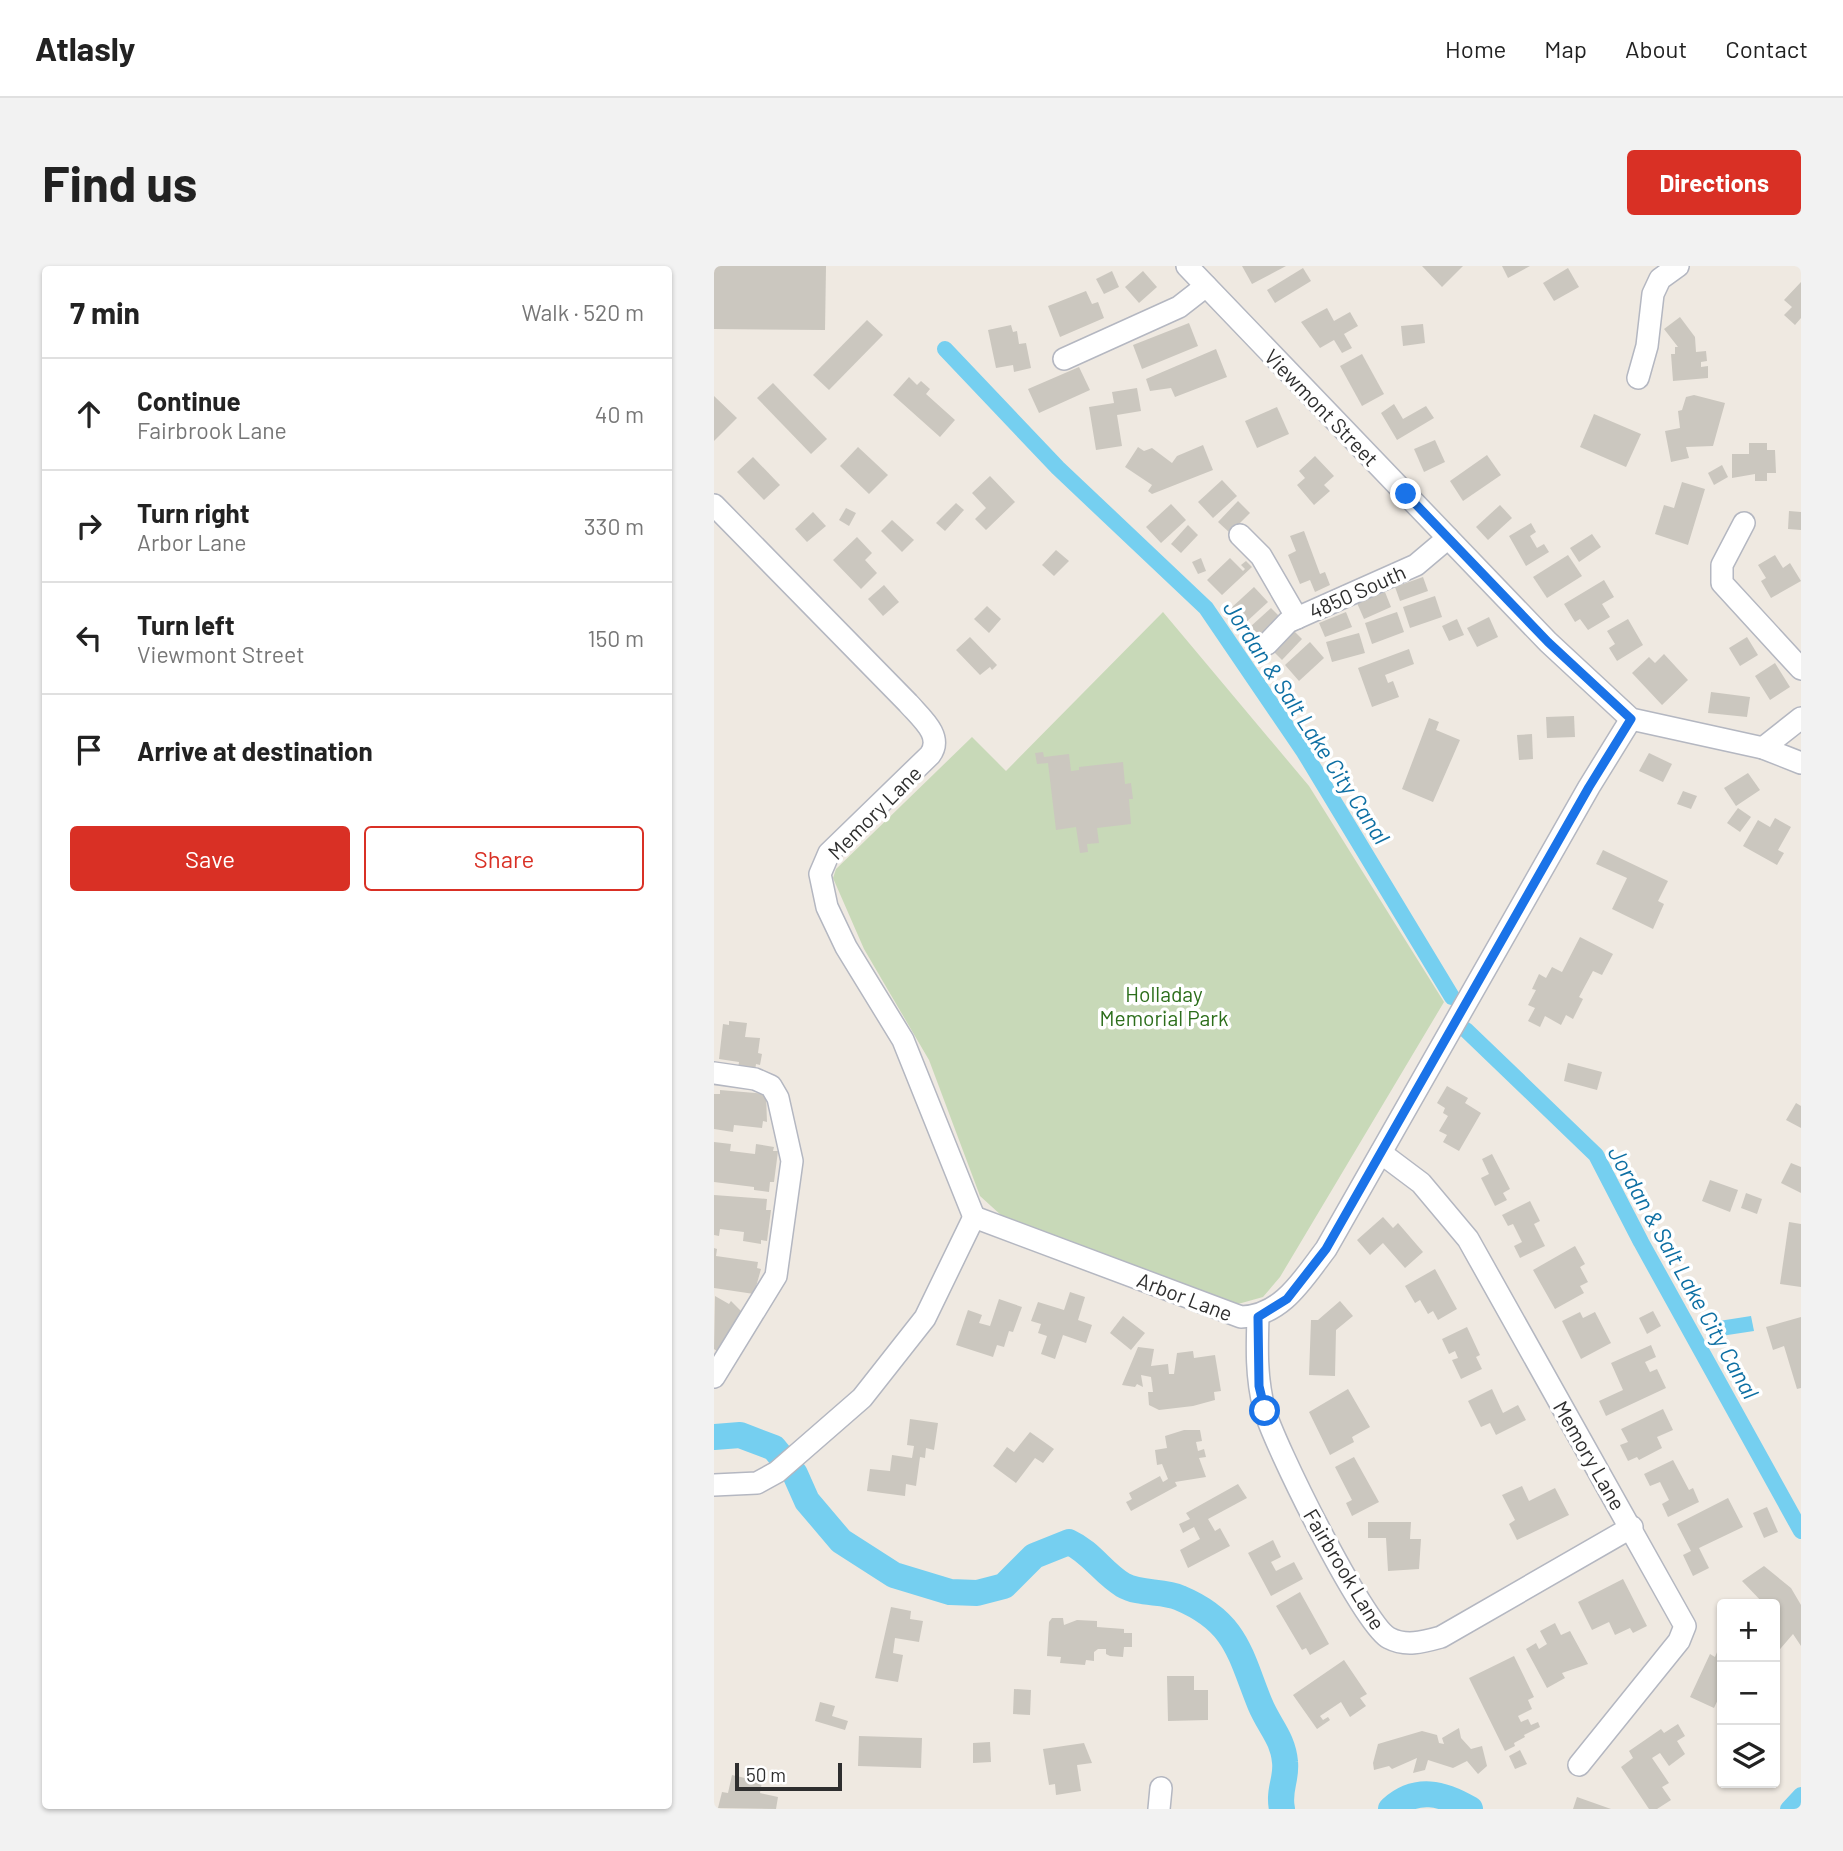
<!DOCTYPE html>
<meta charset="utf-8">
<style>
body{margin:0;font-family:Barlow,sans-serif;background:#f2f2f2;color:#222}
.controls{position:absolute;right:21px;bottom:21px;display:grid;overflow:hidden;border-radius:7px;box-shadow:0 2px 5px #0004}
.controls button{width:63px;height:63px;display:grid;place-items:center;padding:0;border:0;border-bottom:2px solid #e0e0e0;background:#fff;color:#222;font:35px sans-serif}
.scale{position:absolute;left:21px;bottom:18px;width:107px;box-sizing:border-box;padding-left:7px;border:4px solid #2e2e2e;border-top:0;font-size:19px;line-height:24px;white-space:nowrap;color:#2e2e2e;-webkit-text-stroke:5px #fff;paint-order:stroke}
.stop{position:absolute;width:21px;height:21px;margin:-16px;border:5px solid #1a73e8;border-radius:50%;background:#fff}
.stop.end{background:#1a73e8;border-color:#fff;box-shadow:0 2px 7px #0008}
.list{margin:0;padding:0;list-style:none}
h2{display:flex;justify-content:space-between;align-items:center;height:91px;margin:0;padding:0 28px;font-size:30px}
h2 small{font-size:23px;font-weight:400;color:#767676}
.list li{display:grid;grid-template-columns:46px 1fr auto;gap:21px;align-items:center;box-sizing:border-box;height:112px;padding:0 28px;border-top:2px solid #e0e0e0}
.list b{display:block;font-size:26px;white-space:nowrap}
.list p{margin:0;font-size:23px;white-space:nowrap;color:#767676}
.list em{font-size:23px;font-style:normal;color:#767676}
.actions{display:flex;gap:14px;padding:21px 28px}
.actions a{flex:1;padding:16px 0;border:2px solid #d93025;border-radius:7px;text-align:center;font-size:24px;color:#d93025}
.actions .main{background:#d93025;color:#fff}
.icon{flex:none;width:38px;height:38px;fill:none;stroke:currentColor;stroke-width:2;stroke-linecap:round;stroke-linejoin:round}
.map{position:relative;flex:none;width:1087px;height:1543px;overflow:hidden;border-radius:7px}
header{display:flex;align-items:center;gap:42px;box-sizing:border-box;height:98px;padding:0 35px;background:#fff;border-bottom:2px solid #e0e0e0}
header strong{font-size:33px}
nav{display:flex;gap:38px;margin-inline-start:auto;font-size:24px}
.intro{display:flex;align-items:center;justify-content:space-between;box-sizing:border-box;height:168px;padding:0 42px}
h1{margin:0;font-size:49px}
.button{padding:18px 32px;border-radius:7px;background:#d93025;color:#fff;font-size:24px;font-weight:700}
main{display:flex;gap:42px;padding:0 42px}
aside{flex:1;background:#fff;border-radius:7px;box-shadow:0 2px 5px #0004}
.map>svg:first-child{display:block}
.cemetery{fill:#c8d9b8}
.water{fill:#75cff0}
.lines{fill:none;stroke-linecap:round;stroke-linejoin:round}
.canal{stroke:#75cff0;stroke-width:16}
.river{stroke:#75cff0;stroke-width:26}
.building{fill:#cbc7bf}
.minor-casing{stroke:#b4b7c1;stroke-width:24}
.minor{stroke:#fff;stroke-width:21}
.route{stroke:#1a73e8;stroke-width:9}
.labels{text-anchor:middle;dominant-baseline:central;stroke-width:7;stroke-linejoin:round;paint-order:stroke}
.street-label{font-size:21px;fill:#2e2e2e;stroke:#fff}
.park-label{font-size:21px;fill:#2c6e1b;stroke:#fff}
.water-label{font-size:23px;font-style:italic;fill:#0d6fa3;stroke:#fff}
</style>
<header>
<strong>Atlasly</strong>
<nav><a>Home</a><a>Map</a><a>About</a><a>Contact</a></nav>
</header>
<div class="intro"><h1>Find us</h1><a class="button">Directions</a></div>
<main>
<aside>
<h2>7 min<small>Walk · 520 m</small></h2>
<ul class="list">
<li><svg class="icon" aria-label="ahead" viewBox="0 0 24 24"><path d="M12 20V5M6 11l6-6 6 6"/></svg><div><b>Continue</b><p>Fairbrook Lane</p></div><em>40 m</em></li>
<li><svg class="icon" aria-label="right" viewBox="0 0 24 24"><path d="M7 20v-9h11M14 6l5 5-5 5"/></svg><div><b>Turn right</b><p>Arbor Lane</p></div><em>330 m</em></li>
<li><svg class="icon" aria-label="left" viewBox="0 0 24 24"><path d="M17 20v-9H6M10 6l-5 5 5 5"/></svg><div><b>Turn left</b><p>Viewmont Street</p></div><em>150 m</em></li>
<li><svg class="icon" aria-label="arrive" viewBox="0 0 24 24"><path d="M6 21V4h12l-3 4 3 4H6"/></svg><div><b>Arrive at destination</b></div></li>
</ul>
<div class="actions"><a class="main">Save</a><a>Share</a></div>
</aside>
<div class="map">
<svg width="1087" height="1543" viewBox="0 0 1087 1543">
<rect width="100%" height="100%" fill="#efe9e1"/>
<polygon class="cemetery" points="449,346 595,520 730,736 566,1011 549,1031 524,1038 288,950 266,930 215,794 150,683 119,612 122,603 258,471 292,505"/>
<polygon class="water" points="1037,1050 1040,1065 1007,1070 1005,1055"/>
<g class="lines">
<g class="canal">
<polyline points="231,83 344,202 492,342 590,486 738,731"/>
<polyline points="752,764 882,889 927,976 1087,1265"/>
<polyline points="1074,1543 1087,1529"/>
</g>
<g class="river">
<path d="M 0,1171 L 26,1169 L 60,1182 L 81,1208 L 93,1235 L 127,1275 L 180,1309 L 236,1326 L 263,1327 L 290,1320 L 320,1290 L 355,1276 C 377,1286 389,1307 409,1319 C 426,1329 449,1324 466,1332 C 523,1356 526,1389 546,1438 C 555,1460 569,1472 571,1496 C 573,1513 564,1524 568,1543"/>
<path d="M 677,1543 C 702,1520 729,1527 756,1543"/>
</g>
</g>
<g class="building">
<polygon points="0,0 112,0 111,64 0,63"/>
<polygon points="528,0 572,0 538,18"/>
<polygon points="708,0 749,0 728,21"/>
<polygon points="788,0 816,0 794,12"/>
<polygon points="589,2 597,15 561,37 553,24"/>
<polygon points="854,2 865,21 840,35 829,17"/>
<polygon points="398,5 405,21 390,28 382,13"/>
<polygon points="429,5 443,21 425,37 411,21"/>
<polygon points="1087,16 1087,52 1081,59 1070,49 1078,41 1070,34"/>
<polygon points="372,25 378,38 384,36 390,52 346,71 334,40"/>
<polygon points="613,42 620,55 636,46 644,60 630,68 638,82 628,87 620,74 606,82 587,56"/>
<polygon points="966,51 981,71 982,86 992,85 993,95 987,96 987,101 994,100 994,112 959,115 957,88 961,88 961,81 964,81 950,63"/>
<polygon points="153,54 169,69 115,124 99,109"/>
<polygon points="475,57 484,80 428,103 419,79"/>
<polygon points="709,58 711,77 689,80 687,60"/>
<polygon points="297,59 299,66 303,65 305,78 312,77 317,102 300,106 299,99 282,102 274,64"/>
<polygon points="502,83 513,111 461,131 457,122 436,125 432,113"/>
<polygon points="648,88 670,128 648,140 626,100"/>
<polygon points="365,101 376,124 325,147 314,123"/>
<polygon points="195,111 203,119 207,115 216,123 212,128 241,154 226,171 179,129"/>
<polygon points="59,117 113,173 97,188 43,132"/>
<polygon points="423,122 427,145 403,149 408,180 382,184 375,141 400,137 398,126"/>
<polygon points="980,129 1011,137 999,180 972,181 975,192 957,196 951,165 966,162 964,145 968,144 972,131"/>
<polygon points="0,130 23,152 0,175"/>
<polygon points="680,138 689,153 712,140 720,152 683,174 667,147"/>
<polygon points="563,141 575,168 543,182 531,155"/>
<polygon points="880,148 927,168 912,201 866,181"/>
<polygon points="721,174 731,196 710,206 700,183"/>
<polygon points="1035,177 1053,177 1053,184 1061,184 1062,207 1053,207 1053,215 1041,215 1041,208 1018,212 1018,188 1035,188"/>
<polygon points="489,179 499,204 438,228 434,225 438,219 411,201 424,181 430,185 438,182 458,197 463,190"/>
<polygon points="144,181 174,209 155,228 126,200"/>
<polygon points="773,189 787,209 749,235 736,215"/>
<polygon points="601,190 620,210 610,219 616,225 600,239 583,219 591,212 585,205"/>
<polygon points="39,191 66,219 50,234 23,206"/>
<polygon points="1008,199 1014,211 1000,219 994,207"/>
<polygon points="276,210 301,236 272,264 261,253 272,242 258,227"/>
<polygon points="508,214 523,230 499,252 484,236"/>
<polygon points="968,216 991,223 974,279 941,268 950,239 960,242"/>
<polygon points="524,235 536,247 516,267 504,256"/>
<polygon points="242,237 250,244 231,265 222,257"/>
<polygon points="457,238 472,254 447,277 432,261"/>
<polygon points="786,239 798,252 774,274 762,261"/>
<polygon points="132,242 142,247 135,260 125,254"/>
<polygon points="1075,245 1087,246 1087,264 1074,263"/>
<polygon points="99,246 112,260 93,276 81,263"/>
<polygon points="178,254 200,274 188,286 167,265"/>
<polygon points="817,257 822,266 816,270 823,282 830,278 835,286 812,300 795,270"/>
<polygon points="474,259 484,269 467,287 457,278"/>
<polygon points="590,265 606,308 611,306 616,319 601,326 596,314 586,318 574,289 582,285 576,270"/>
<polygon points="878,268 887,281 865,296 856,282"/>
<polygon points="143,271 158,287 151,294 163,307 147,323 119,294"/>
<polygon points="342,284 355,295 340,310 328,299"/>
<polygon points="854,289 868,310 833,332 819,311"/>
<polygon points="1061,289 1069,302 1076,297 1087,315 1057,332 1047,315 1052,312 1044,299"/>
<polygon points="487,292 492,305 484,308 478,296"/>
<polygon points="516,292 529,305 531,303 527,299 532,295 538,301 508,329 493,314"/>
<polygon points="709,311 714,325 686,335 681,321"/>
<polygon points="890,314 900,331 888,338 896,351 874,364 866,353 861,356 850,338"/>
<polygon points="170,319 185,336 169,350 154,333"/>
<polygon points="540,321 554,336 530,358 516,343"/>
<polygon points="671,326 677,341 650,353 643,337"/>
<polygon points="721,330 728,351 696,362 689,341"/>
<polygon points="273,340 287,353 275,367 260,353"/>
<polygon points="557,342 568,353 547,373 536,361"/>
<polygon points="632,346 638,361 611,371 605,357"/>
<polygon points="683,346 690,366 658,378 651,357"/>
<polygon points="775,351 784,371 763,381 753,362"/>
<polygon points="743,353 750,369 735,375 728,360"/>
<polygon points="914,353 929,379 903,395 895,382 901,378 893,365"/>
<polygon points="577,362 588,373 568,394 557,383"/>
<polygon points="645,367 651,387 618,396 612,376"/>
<polygon points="256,371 283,399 278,404 276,401 266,409 242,384"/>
<polygon points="1033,371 1044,389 1026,400 1015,382"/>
<polygon points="596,376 610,392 585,415 571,399"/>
<polygon points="695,383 700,398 671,409 674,417 679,415 685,431 658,441 644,402"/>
<polygon points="950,388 974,414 948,439 918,407 935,391 941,397"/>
<polygon points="1061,397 1076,421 1056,434 1041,410"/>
<polygon points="997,426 1036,431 1033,451 994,447"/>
<polygon points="860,450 861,471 833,472 832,451"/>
<polygon points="715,452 725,456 722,464 746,474 719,536 688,523"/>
<polygon points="818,468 819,493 805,494 803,469"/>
<polygon points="329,486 330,491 355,488 357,505 365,504 365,501 409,496 411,518 417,517 419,533 415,533 417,558 383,562 385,577 373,578 374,586 366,587 362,561 342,564 334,497 323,498 321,487"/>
<polygon points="935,487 958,498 949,516 925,505"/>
<polygon points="1034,507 1046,524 1022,540 1010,522"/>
<polygon points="969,525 983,530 977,543 963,538"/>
<polygon points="1024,542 1037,551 1026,566 1013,557"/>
<polygon points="1061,552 1077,561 1064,584 1070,587 1063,599 1029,580 1044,554 1056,561"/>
<polygon points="889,584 954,615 944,635 950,638 939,663 898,643 913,612 882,598"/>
<polygon points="866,671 899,688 888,709 879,705 865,731 869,733 859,753 852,749 847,759 831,750 826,761 814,755 821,742 814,739 822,724 818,723 825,708 832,712 838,701 848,706"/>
<polygon points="15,755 33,757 31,771 46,772 44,787 48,788 46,799 42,798 41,805 24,803 25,796 5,793 9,758 15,759"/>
<polygon points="854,797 888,806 883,824 850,815"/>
<polygon points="733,820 754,832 751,837 767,847 745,885 729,876 733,869 725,865 734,850 729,847 731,842 723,837"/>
<polygon points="6,824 52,828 53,856 49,855 48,862 20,859 19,866 0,863 0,828 6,828"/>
<polygon points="1082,837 1087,840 1087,862 1072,854"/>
<polygon points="0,876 17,878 16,885 41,888 42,878 60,881 59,885 64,885 60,916 56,916 55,926 40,924 40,921 0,916"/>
<polygon points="778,888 796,923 789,927 793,934 781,940 767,912 775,908 768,893"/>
<polygon points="1077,897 1087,901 1087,927 1067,917"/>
<polygon points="996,914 1024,924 1016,946 988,935"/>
<polygon points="1032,927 1048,933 1043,948 1027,942"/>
<polygon points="0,929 53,933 52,944 57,944 53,975 47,974 47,978 29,975 30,966 6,963 5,970 0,969"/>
<polygon points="816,935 826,955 820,958 831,980 806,992 800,980 808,976 799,958 794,960 788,949"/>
<polygon points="669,951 679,962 684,957 709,986 691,1002 669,977 656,989 643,974"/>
<polygon points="1075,956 1087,958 1087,1021 1066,1018"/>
<polygon points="861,980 871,998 866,1001 874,1016 866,1020 870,1027 841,1043 819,1004"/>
<polygon points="0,982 3,983 2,990 44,996 43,1002 47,1003 40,1028 0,1022"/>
<polygon points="721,1003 743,1043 724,1054 719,1045 714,1048 706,1034 701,1037 691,1020"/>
<polygon points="356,1026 371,1031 364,1054 378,1059 372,1077 349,1069 341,1093 327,1088 333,1070 324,1067 327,1058 317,1055 324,1036 350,1044"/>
<polygon points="1,1030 15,1038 17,1035 29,1047 4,1086 0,1083"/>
<polygon points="285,1033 308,1041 299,1066 295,1065 290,1081 283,1079 279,1091 242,1079 254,1044 268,1049 265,1057 276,1060"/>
<polygon points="626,1035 639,1050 622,1064 621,1110 595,1109 597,1054 604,1054"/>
<polygon points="939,1045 947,1060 933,1068 925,1052"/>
<polygon points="866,1046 869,1052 881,1046 897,1077 867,1093 848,1055"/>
<polygon points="409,1050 431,1067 417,1084 396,1067"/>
<polygon points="1087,1051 1087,1122 1083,1123 1070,1080 1059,1084 1052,1061"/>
<polygon points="753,1061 766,1089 762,1091 768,1103 747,1113 738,1094 744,1092 741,1085 735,1088 728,1073"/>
<polygon points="937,1079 942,1091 931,1096 936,1106 943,1103 952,1122 892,1150 885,1135 909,1124 897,1097"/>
<polygon points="424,1081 440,1083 437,1100 454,1098 455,1108 460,1108 463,1087 479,1085 480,1092 501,1089 507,1125 500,1126 501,1134 479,1140 445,1144 435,1139 434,1126 439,1126 437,1111 427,1109 429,1121 423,1118 421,1121 408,1119"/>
<polygon points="634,1123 656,1161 638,1171 640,1176 616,1189 595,1146"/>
<polygon points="778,1123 789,1147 804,1139 812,1154 782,1169 776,1157 767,1161 754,1135"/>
<polygon points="949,1143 959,1164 943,1171 948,1182 925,1194 923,1191 914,1195 906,1179 914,1176 907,1163"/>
<polygon points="196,1153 224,1157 220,1184 212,1182 211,1192 206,1191 202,1220 192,1218 191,1230 153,1225 156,1203 176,1205 178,1189 198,1192 200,1180 193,1179"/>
<polygon points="470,1164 486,1164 488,1175 482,1176 484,1185 490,1183 492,1191 485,1192 492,1211 461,1216 463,1220 417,1245 412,1236 418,1233 415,1227 446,1210 449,1216 454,1213 448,1198 443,1199 441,1184 453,1182 451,1170"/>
<polygon points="316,1166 340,1183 329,1197 321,1192 302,1217 279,1200 293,1181 300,1186"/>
<polygon points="640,1191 665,1236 638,1250 632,1237 638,1234 621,1201"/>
<polygon points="959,1194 975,1224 979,1222 985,1236 954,1251 948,1238 955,1234 946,1216 936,1220 930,1208"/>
<polygon points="524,1218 533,1232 494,1253 501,1265 506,1262 516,1280 474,1302 466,1284 486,1273 480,1261 469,1267 465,1258 476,1253 472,1247"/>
<polygon points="808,1220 815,1235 841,1222 855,1249 803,1274 795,1258 801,1254 788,1229"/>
<polygon points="1014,1232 1029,1261 985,1282 995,1302 979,1310 969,1289 977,1285 963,1258"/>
<polygon points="1053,1241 1064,1266 1050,1272 1039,1247"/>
<polygon points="654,1256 697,1256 696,1273 707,1273 705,1303 674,1305 672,1272 654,1272"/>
<polygon points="559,1274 567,1291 557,1296 562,1305 580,1296 589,1313 557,1330 534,1287"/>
<polygon points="1050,1300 1077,1322 1087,1339 1087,1380 1079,1368 1061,1389 1061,1338 1050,1338 1028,1315"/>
<polygon points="909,1313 933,1360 919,1367 916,1362 901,1369 895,1356 878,1364 864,1336"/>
<polygon points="586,1326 615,1378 596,1389 592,1382 588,1384 562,1340"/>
<polygon points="177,1341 197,1345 196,1353 209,1355 205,1376 181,1372 179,1387 189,1389 184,1416 161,1412"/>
<polygon points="338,1352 349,1352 350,1359 363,1354 383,1355 383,1361 410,1363 410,1367 418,1367 418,1381 410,1381 409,1391 396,1390 392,1388 392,1383 384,1383 380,1386 380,1395 372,1394 371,1399 346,1397 347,1391 333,1390 335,1356"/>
<polygon points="841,1357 847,1369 856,1365 874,1398 848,1407 851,1412 833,1422 812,1383 822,1377 825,1383 833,1378 826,1365"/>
<polygon points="1006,1379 1008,1431 1006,1429 1000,1442 976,1431 996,1388 1001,1391"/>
<polygon points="800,1390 820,1431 814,1434 818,1443 804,1450 807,1456 814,1453 817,1459 824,1456 826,1461 810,1469 811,1471 800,1477 801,1480 791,1485 755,1412"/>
<polygon points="630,1394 653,1428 646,1432 652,1440 636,1451 627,1436 606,1450 609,1454 614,1451 616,1454 603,1463 579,1429"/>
<polygon points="453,1410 480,1410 480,1424 494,1424 494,1454 454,1455"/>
<polygon points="300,1423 317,1424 316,1449 299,1448"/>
<polygon points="106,1436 121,1440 118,1450 134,1455 131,1464 101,1455"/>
<polygon points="964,1458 971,1470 963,1475 971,1488 955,1500 946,1487 938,1492 955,1517 948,1521 957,1534 943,1543 935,1543 907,1501 919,1492 915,1485 947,1463 950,1467"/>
<polygon points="745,1462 747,1472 757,1483 768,1480 773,1500 764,1508 753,1495 739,1502 714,1494 711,1504 699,1507 703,1492 678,1503 675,1500 660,1504 659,1497 664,1478 708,1465 723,1469 725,1477 730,1478 728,1472"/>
<polygon points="145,1470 208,1472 207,1502 144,1500"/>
<polygon points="276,1476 277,1496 259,1497 259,1477"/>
<polygon points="370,1477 378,1497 363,1499 367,1525 342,1529 341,1518 335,1519 329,1483"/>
<polygon points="806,1484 813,1498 801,1503 795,1490"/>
<polygon points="18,1509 48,1516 46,1527 64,1531 62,1543 4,1542 8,1526 14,1527"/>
<polygon points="863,1531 897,1543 859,1543"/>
</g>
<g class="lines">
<g class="minor-casing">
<g id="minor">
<polyline points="473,0 834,376 917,453 1049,482 1087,497"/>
<polyline points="350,93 465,41 492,20"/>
<polyline points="924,112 933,80 939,28 946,13 964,0"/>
<path d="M 0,239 L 194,437 C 207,452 230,470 216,489 L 115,587 L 106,608 L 113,641 L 132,681 L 189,774 L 260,951"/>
<polyline points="1030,257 1008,299 1008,317 1087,403"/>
<polyline points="526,269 547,290 583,352"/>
<polyline points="553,378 574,356 702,299 734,272"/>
<polyline points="1049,482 1087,452"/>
<polyline points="0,807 41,813 57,820 64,832 78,895 62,1010 0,1111"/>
<polyline points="667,887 707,917 754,973 971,1360 965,1375 865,1499"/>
<path d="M 544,1051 C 543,1081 542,1111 550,1142 C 558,1175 650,1360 675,1372 C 692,1381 709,1376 727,1371 L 918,1261"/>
<path d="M 0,1219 L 43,1217 L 63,1206 L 148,1132 L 211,1052 L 260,951 L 527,1051 C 568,1050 589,1013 612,983 L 875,521 L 917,453"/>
<polyline points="445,1543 447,1522"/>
</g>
</g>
<use href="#minor" class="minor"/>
</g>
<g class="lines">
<polyline class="route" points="551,1145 545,1120 544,1051 573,1033 612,983 875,521 917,453 834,376 692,228"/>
</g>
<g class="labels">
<g class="street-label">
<text transform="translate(608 141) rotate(46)">Viewmont Street</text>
<text transform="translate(643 325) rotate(-24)">4850 South</text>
<text transform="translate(160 546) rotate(-45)">Memory Lane</text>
<text transform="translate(471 1030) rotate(21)">Arbor Lane</text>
<text transform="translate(876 1189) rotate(60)">Memory Lane</text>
<text transform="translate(631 1303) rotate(59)">Fairbrook Lane</text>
</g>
<g class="park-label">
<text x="450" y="727">Holladay<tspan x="450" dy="24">Memorial Park</tspan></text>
</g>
<g class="water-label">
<text transform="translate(593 456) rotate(57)">Jordan &amp; Salt Lake City Canal</text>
<text transform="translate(970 1006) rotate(61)">Jordan &amp; Salt Lake City Canal</text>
</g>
</g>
</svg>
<div class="controls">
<button>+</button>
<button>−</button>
<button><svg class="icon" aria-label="layers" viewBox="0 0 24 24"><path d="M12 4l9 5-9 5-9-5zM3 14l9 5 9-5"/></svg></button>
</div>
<div class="scale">50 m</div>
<div class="stop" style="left:551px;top:1145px"></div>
<div class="stop end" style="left:692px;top:228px"></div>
</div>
</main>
